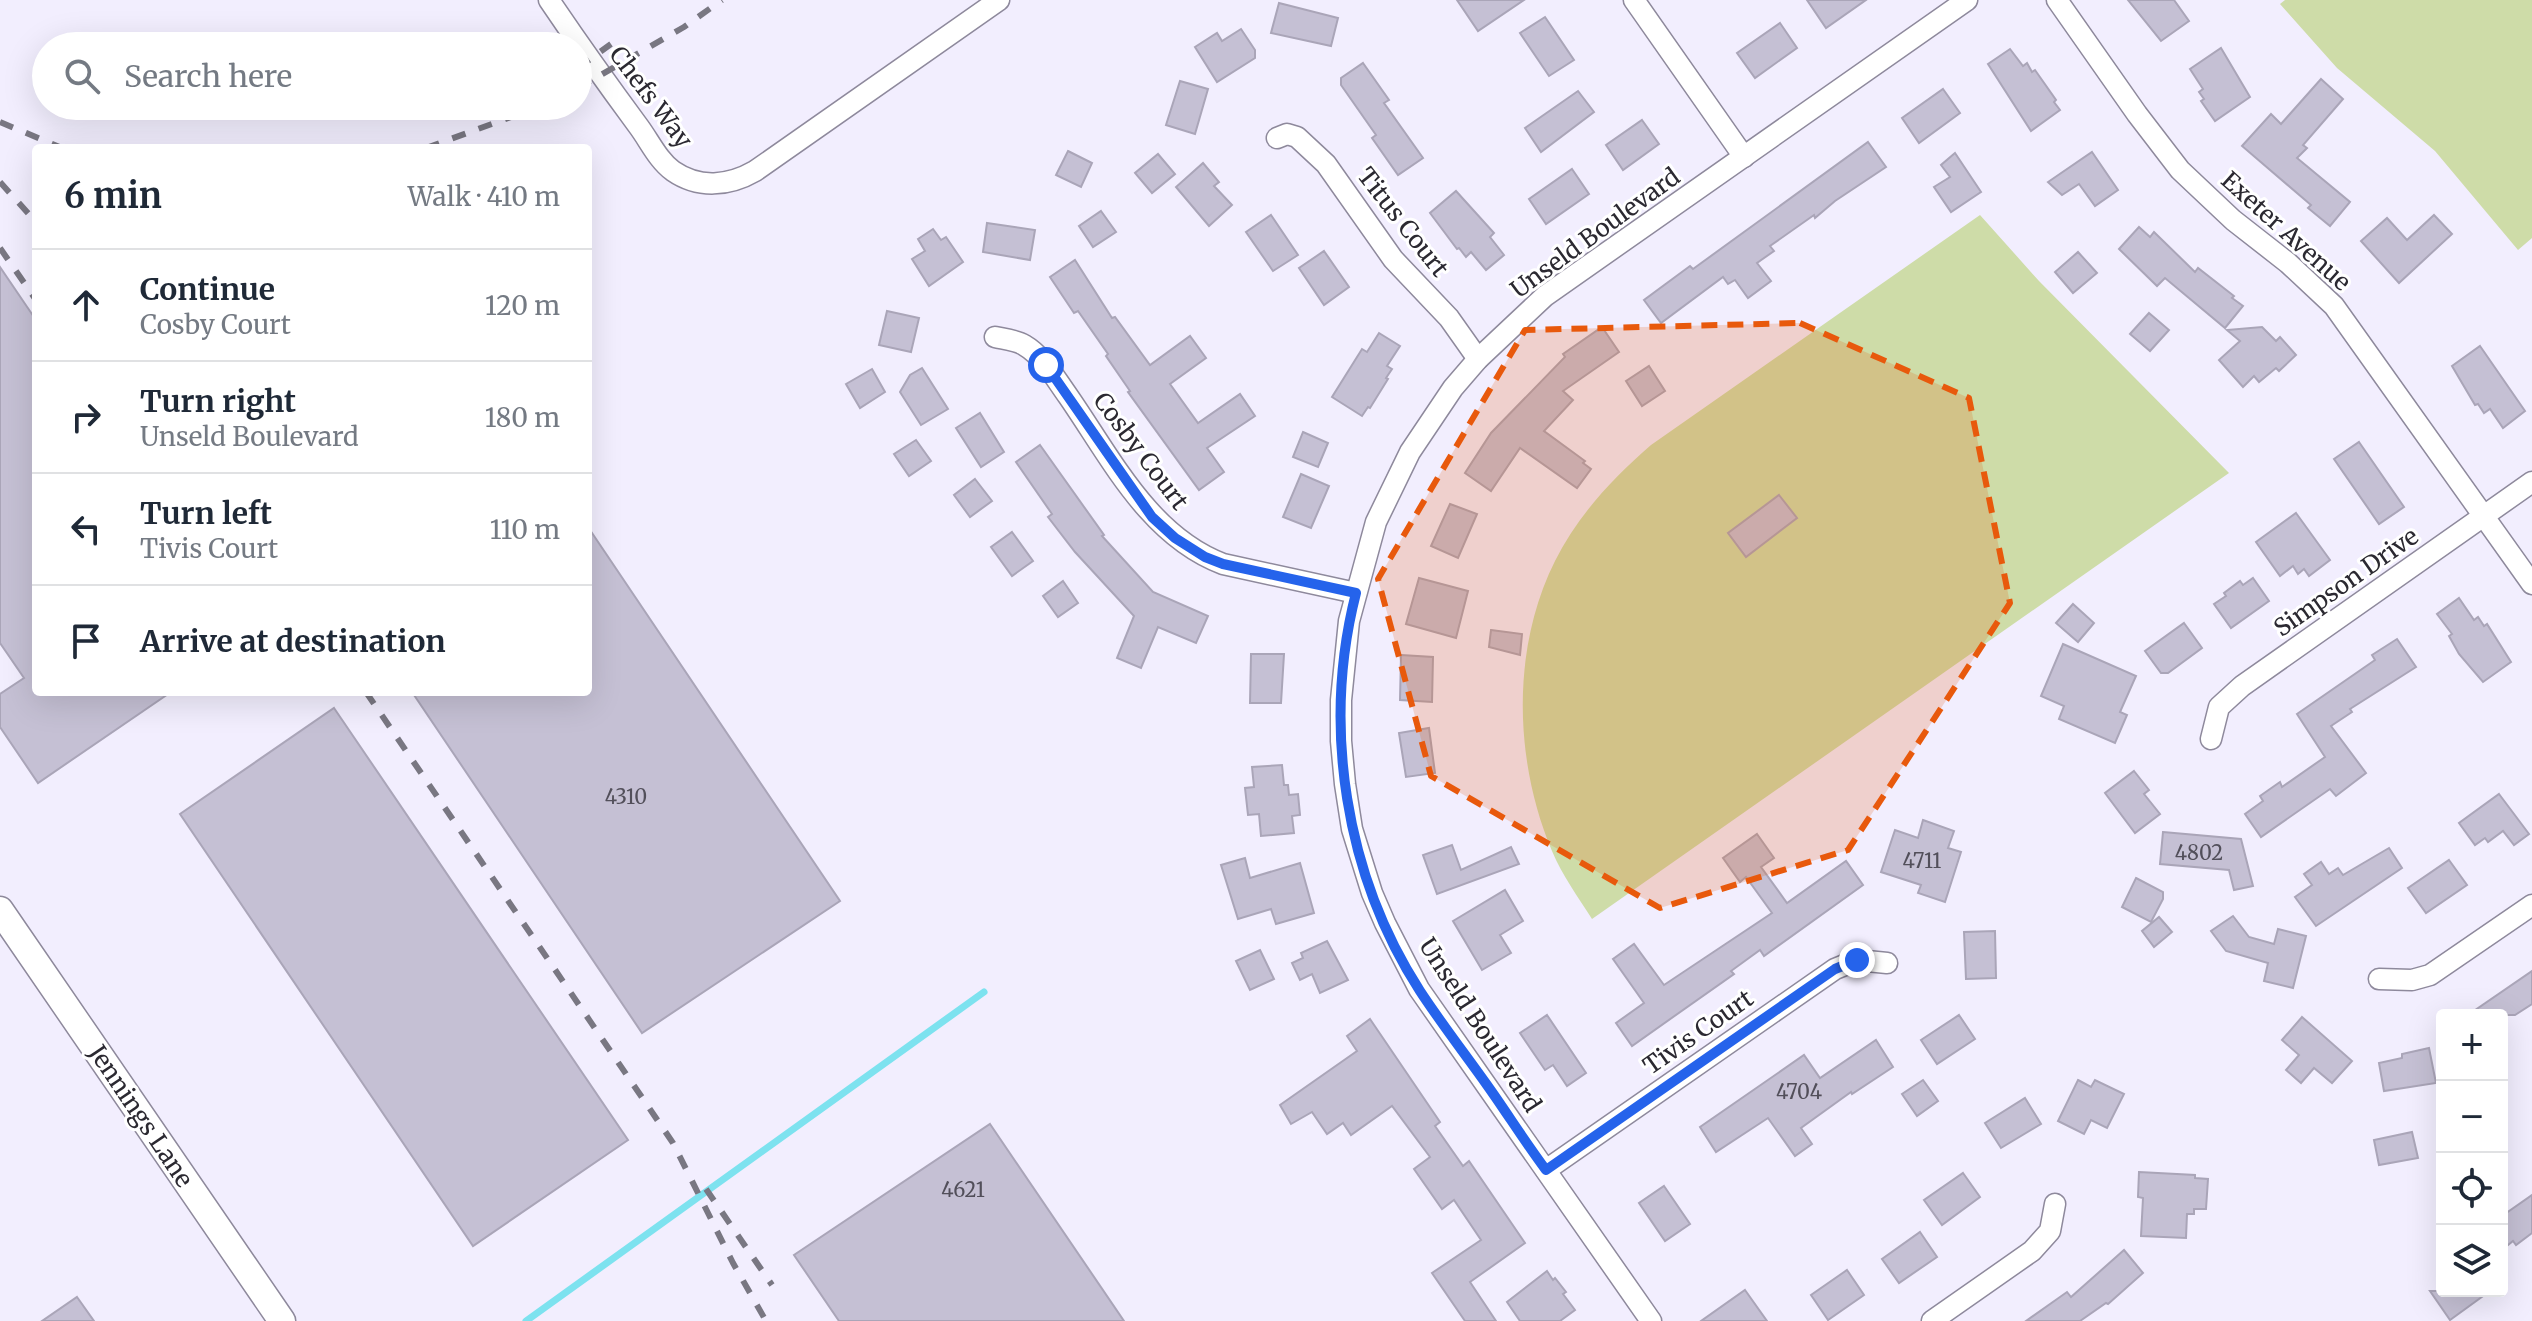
<!DOCTYPE html>
<meta charset="utf-8">
<style>
body{margin:0;font-family:Merriweather,serif;background:#f2f2f3;color:#1f2937}
.controls{position:absolute;right:24px;bottom:24px;display:grid;overflow:hidden;border-radius:8px;box-shadow:0 8px 32px #0002}
.controls button{width:72px;height:72px;display:grid;place-items:center;padding:0;border:0;border-bottom:2px solid #e0e1e3;background:#fff;color:#1f2937;font:40px sans-serif}
.stop{position:absolute;width:24px;height:24px;margin:-18px;border:6px solid #2563eb;border-radius:50%;background:#fff}
.stop.end{background:#2563eb;border-color:#fff;box-shadow:0 2px 8px #0008}
.list{margin:0;padding:0;list-style:none}
h2{display:flex;justify-content:space-between;align-items:center;height:104px;margin:0;padding:0 32px;font-size:34px}
h2 small{font-size:26px;font-weight:400;color:#747a83}
.list li{display:grid;grid-template-columns:52px 1fr auto;gap:24px;align-items:center;box-sizing:border-box;height:112px;padding:0 32px;border-top:2px solid #e0e1e3}
.list b{display:block;font-size:30px;white-space:nowrap}
.list p{margin:0;font-size:26px;white-space:nowrap;color:#747a83}
.list em{font-size:26px;font-style:normal;color:#747a83}
.icon{flex:none;width:44px;height:44px;fill:none;stroke:currentColor;stroke-width:2;stroke-linecap:round;stroke-linejoin:round}
.map{position:relative;flex:none;width:2532px;height:1321px;overflow:hidden}
.search{position:absolute;background:#fff;box-shadow:0 8px 32px #0002;left:32px;top:32px;width:560px;height:88px;display:flex;align-items:center;gap:20px;box-sizing:border-box;padding:0 28px;border-radius:44px;color:#747a83;font-size:30px}
.panel{position:absolute;background:#fff;box-shadow:0 8px 32px #0002;left:32px;top:144px;width:560px;height:552px;border-radius:8px}
.map>svg:first-child{display:block}
.grass{fill:#cedca8}
.lines{fill:none;stroke-linecap:round;stroke-linejoin:round}
.stream{stroke:#7de2ef;stroke-width:7}
.building{fill:#c5c0d4;stroke:#aaa5b8;stroke-width:2}
.minor-casing{stroke:#8e899c;stroke-width:23}
.tertiary-casing{stroke:#8e899c;stroke-width:29}
.minor{stroke:#fff;stroke-width:20}
.tertiary{stroke:#fff;stroke-width:26}
.rail{stroke:#797782;stroke-width:6;stroke-dasharray:14 14;stroke-linecap:butt}
.route{stroke:#2563eb;stroke-width:10}
.marked{fill:#e8590c;fill-opacity:0.2;stroke:#e8590c;stroke-width:6;stroke-dasharray:16 10;stroke-linejoin:round}
.labels{text-anchor:middle;dominant-baseline:central;stroke-width:6;stroke-linejoin:round;paint-order:stroke}
.number-label{font-size:20px;fill:#524f5a}
.street-label{font-size:24px;fill:#2b2931;stroke:#fff}
</style>
<div class="map">
<svg width="2532" height="1321" viewBox="0 0 2532 1321">
<rect width="100%" height="100%" fill="#f2eefe"/>
<g class="grass">
<polygon points="2285,0 2532,0 2532,238 2518,250 2435,151 2337,68 2280,4"/>
<path d="M 1980,215 L 2039,281 L 2229,473 L 1592,919 C 1578,897 1562,875 1552,851 C 1514,761 1511,649 1555,561 C 1578,515 1613,478 1651,445 Z"/>
</g>
<g class="lines">
<polyline class="stream" points="526,1321 984,992"/>
</g>
<g class="building">
<polygon points="1457,0 1524,0 1478,31"/>
<polygon points="1807,0 1866,0 1826,28"/>
<polygon points="2128,0 2174,0 2189,21 2161,41"/>
<polygon points="1279,3 1338,18 1331,46 1271,33"/>
<polygon points="1545,17 1574,60 1549,76 1520,33"/>
<polygon points="1780,23 1797,48 1755,78 1737,53"/>
<polygon points="1241,29 1255,50 1255,58 1217,82 1195,47 1217,33 1222,41"/>
<polygon points="2221,48 2250,97 2215,121 2201,101 2204,99 2199,92 2203,89 2190,69"/>
<polygon points="2010,49 2023,66 2027,63 2032,72 2035,70 2056,100 2054,102 2060,110 2031,131 1988,64"/>
<polygon points="1363,63 1389,100 1384,103 1423,158 1398,175 1372,138 1376,135 1341,85 1341,78"/>
<polygon points="2321,79 2343,99 2303,145 2307,148 2297,158 2350,202 2330,226 2308,208 2311,205 2242,146 2271,114 2281,124"/>
<polygon points="1180,81 1208,89 1195,134 1166,125"/>
<polygon points="1943,89 1960,113 1919,143 1902,118"/>
<polygon points="1578,91 1594,112 1541,152 1525,128"/>
<polygon points="1642,120 1659,144 1623,170 1606,145"/>
<polygon points="1868,142 1886,167 1835,201 1815,218 1814,215 1770,246 1774,251 1757,263 1771,281 1748,298 1735,280 1728,284 1723,277 1661,323 1644,300 1690,266 1693,269"/>
<polygon points="1068,151 1092,163 1081,187 1056,175"/>
<polygon points="2092,152 2118,190 2095,206 2079,184 2062,195 2048,182"/>
<polygon points="1955,153 1981,192 1951,212 1934,187 1950,177 1941,165"/>
<polygon points="1158,154 1175,174 1152,193 1135,173"/>
<polygon points="1203,163 1219,182 1214,186 1232,205 1209,226 1176,187"/>
<polygon points="1572,169 1589,194 1546,224 1529,199"/>
<polygon points="1456,191 1494,233 1490,237 1504,255 1486,270 1471,252 1466,257 1459,248 1457,249 1430,213"/>
<polygon points="1101,211 1116,232 1093,247 1079,226"/>
<polygon points="1271,215 1298,255 1273,271 1246,232"/>
<polygon points="2434,215 2452,234 2399,283 2361,241 2387,218 2407,240"/>
<polygon points="987,223 1035,230 1030,260 983,252"/>
<polygon points="2139,227 2150,237 2154,232 2195,272 2198,268 2234,296 2232,298 2243,306 2225,328 2165,278 2157,286 2119,249"/>
<polygon points="933,229 941,240 946,237 963,262 929,286 912,259 925,251 918,239"/>
<polygon points="1324,251 1349,287 1324,305 1299,268"/>
<polygon points="2078,252 2097,273 2073,293 2055,272"/>
<polygon points="1075,260 1112,318 1115,317 1150,365 1190,336 1206,358 1170,384 1198,423 1240,394 1255,416 1207,448 1224,472 1199,490 1128,392 1130,391 1106,356 1108,354 1078,311 1074,313 1050,277"/>
<polygon points="0,267 36,320 36,692 171,692 38,783 0,727 0,694 24,678 0,643"/>
<polygon points="887,311 919,318 911,352 879,345"/>
<polygon points="2149,313 2169,330 2150,351 2130,334"/>
<polygon points="1602,327 1619,352 1563,391 1573,400 1544,431 1585,461 1583,463 1591,469 1577,488 1520,448 1491,491 1465,473 1491,433 1565,357 1563,354"/>
<polygon points="2262,327 2276,341 2280,337 2296,355 2279,371 2276,368 2259,382 2254,376 2243,387 2219,360 2240,341 2227,330"/>
<polygon points="1379,333 1400,346 1387,366 1392,369 1386,378 1388,379 1370,408 1368,407 1362,416 1332,397 1362,349 1367,352"/>
<polygon points="2480,346 2525,411 2503,428 2490,409 2484,413 2478,404 2475,405 2452,366"/>
<polygon points="1649,366 1665,391 1642,406 1626,381"/>
<polygon points="922,368 948,409 921,425 900,392 910,375"/>
<polygon points="872,369 885,392 860,408 846,384"/>
<polygon points="980,413 1004,452 981,467 956,428"/>
<polygon points="1303,432 1328,443 1318,467 1293,457"/>
<polygon points="916,440 931,461 909,476 894,454"/>
<polygon points="2359,442 2404,507 2379,524 2334,459"/>
<polygon points="1040,445 1104,535 1102,536 1153,592 1208,616 1196,643 1158,627 1141,668 1117,658 1134,616 1075,552 1048,517 1052,514 1016,462"/>
<polygon points="1301,474 1329,486 1311,528 1283,517"/>
<polygon points="975,479 992,501 970,517 954,495"/>
<polygon points="1779,495 1797,518 1746,557 1728,533"/>
<polygon points="1450,504 1477,514 1458,558 1431,546"/>
<polygon points="2296,513 2330,560 2309,576 2304,569 2298,574 2293,566 2280,576 2256,542"/>
<polygon points="588,527 840,901 642,1033 412,692 588,692"/>
<polygon points="1012,532 1033,561 1012,576 991,547"/>
<polygon points="1419,578 1468,591 1456,638 1406,624"/>
<polygon points="2253,578 2269,601 2231,628 2214,604 2226,596 2224,593 2240,581 2243,585"/>
<polygon points="1063,581 1078,603 1058,617 1043,596"/>
<polygon points="2459,598 2474,620 2478,617 2484,626 2487,624 2511,662 2483,682 2459,654 2449,636 2452,634 2437,614"/>
<polygon points="2073,604 2094,623 2078,642 2056,623"/>
<polygon points="2184,623 2202,648 2168,673 2161,673 2145,651"/>
<polygon points="1491,630 1522,634 1520,655 1489,647"/>
<polygon points="2397,639 2416,667 2350,709 2352,712 2331,726 2366,773 2336,796 2330,789 2261,837 2245,814 2263,801 2260,796 2280,782 2282,787 2325,757 2297,714 2375,660 2372,655"/>
<polygon points="2063,644 2136,676 2120,712 2127,715 2115,743 2059,719 2064,706 2041,696"/>
<polygon points="1251,654 1284,654 1281,703 1250,703"/>
<polygon points="1401,655 1433,657 1432,702 1400,700"/>
<polygon points="334,708 628,1140 473,1246 180,814"/>
<polygon points="1429,728 1435,773 1406,777 1399,733"/>
<polygon points="1282,765 1284,785 1288,785 1289,795 1298,794 1300,815 1292,816 1294,833 1261,836 1259,814 1248,815 1245,788 1254,787 1252,767"/>
<polygon points="2134,771 2149,790 2144,794 2160,814 2135,833 2105,793"/>
<polygon points="2499,794 2529,834 2514,845 2503,831 2488,842 2485,838 2475,845 2459,823"/>
<polygon points="1923,820 1954,831 1948,848 1961,852 1945,902 1918,893 1921,885 1881,872 1895,830 1918,838"/>
<polygon points="2163,832 2241,839 2253,886 2234,890 2229,870 2160,864"/>
<polygon points="1757,834 1774,858 1761,867 1787,903 1846,861 1863,885 1764,956 1760,950 1731,971 1734,974 1632,1046 1616,1023 1644,1003 1613,959 1634,944 1664,985 1772,913 1746,877 1740,882 1723,858"/>
<polygon points="1452,845 1461,870 1511,847 1519,864 1437,894 1423,855"/>
<polygon points="2389,848 2402,868 2316,926 2295,897 2312,885 2304,874 2321,862 2329,874 2338,868 2343,875"/>
<polygon points="1245,858 1250,878 1300,863 1314,913 1276,924 1271,909 1238,919 1221,865"/>
<polygon points="2449,860 2467,885 2426,913 2408,888"/>
<polygon points="2136,878 2163,892 2163,899 2151,922 2122,907"/>
<polygon points="1505,890 1523,921 1500,935 1511,953 1482,970 1453,921"/>
<polygon points="2233,916 2249,937 2274,944 2278,929 2306,936 2293,988 2264,981 2268,963 2226,951 2211,931"/>
<polygon points="2159,917 2172,932 2154,947 2142,931"/>
<polygon points="1995,931 1996,978 1966,979 1964,932"/>
<polygon points="1327,941 1348,980 1320,993 1312,974 1300,980 1292,963 1303,958 1301,953"/>
<polygon points="1260,950 1274,979 1250,990 1236,961"/>
<polygon points="2532,971 2532,1004 2515,1015 2468,1015"/>
<polygon points="1547,1015 1586,1073 1567,1086 1553,1065 1545,1070 1520,1033"/>
<polygon points="1959,1015 1975,1039 1937,1064 1921,1040"/>
<polygon points="2302,1017 2352,1061 2332,1083 2314,1068 2301,1083 2286,1070 2299,1055 2282,1040"/>
<polygon points="1370,1019 1440,1122 1435,1126 1463,1166 1469,1161 1525,1243 1470,1282 1496,1321 1465,1321 1432,1273 1481,1240 1454,1200 1442,1209 1414,1169 1430,1157 1392,1106 1351,1135 1343,1123 1327,1134 1312,1112 1291,1124 1280,1105 1357,1051 1347,1036"/>
<polygon points="1876,1040 1893,1067 1852,1094 1851,1092 1801,1128 1812,1144 1795,1156 1768,1118 1716,1152 1700,1127 1804,1055 1820,1078"/>
<polygon points="2429,1048 2436,1083 2384,1091 2379,1063 2402,1058 2402,1054"/>
<polygon points="1923,1080 1938,1101 1917,1116 1902,1094"/>
<polygon points="2078,1080 2091,1087 2095,1080 2124,1094 2107,1128 2091,1120 2084,1134 2058,1121"/>
<polygon points="2025,1098 2041,1124 2001,1148 1985,1123"/>
<polygon points="990,1124 1124,1321 839,1321 794,1255"/>
<polygon points="2412,1132 2418,1158 2379,1165 2374,1140"/>
<polygon points="2139,1172 2195,1175 2195,1178 2208,1179 2206,1209 2194,1209 2194,1214 2187,1214 2186,1238 2141,1236 2143,1198 2138,1197"/>
<polygon points="1963,1173 1980,1197 1942,1225 1924,1200"/>
<polygon points="1664,1186 1690,1224 1665,1241 1639,1203"/>
<polygon points="2532,1195 2532,1233 2516,1245 2513,1241 2502,1250 2502,1216"/>
<polygon points="1920,1232 1937,1257 1899,1283 1882,1259"/>
<polygon points="2124,1250 2143,1273 2108,1304 2106,1303 2080,1321 2026,1321 2067,1292 2071,1297"/>
<polygon points="1847,1270 1864,1295 1828,1320 1811,1295"/>
<polygon points="1547,1271 1553,1280 1555,1278 1566,1292 1563,1294 1575,1310 1560,1321 1520,1321 1507,1302"/>
<polygon points="1745,1290 1767,1321 1701,1321"/>
<polygon points="2430,1291 2490,1291 2450,1320"/>
<polygon points="77,1297 94,1321 42,1321"/>
</g>
<g class="lines">
<g class="minor-casing">
<g id="minor">
<path d="M 549,0 C 578,43 608,85 639,127 C 650,142 658,160 673,171 C 699,189 729,186 755,171 L 999,0"/>
<polyline points="1634,0 1744,157"/>
<polyline points="2057,0 2137,114 2180,170 2233,220 2288,263 2334,306 2532,584"/>
<polyline points="1277,138 1287,134 1297,137 1326,164 1393,259 1449,318 1478,359"/>
<path d="M 995,337 C 1004,339 1016,340 1024,345 C 1043,356 1055,378 1068,396 C 1111,458 1149,536 1223,564 L 1356,593"/>
<polyline points="2211,739 2219,707 2242,686 2532,482"/>
<polyline points="2379,979 2412,980 2430,975 2532,905"/>
<polyline points="1546,1170 1835,969 1857,960 1887,963"/>
<polyline points="1651,1321 1419,989 1385,923 1372,893 1352,829 1345,784 1341,741 1341,700 1349,621 1376,522 1410,452 1453,388 1478,359 1545,296 1967,0"/>
<polyline points="1932,1321 2032,1251 2050,1231 2055,1204"/>
</g>
</g>
<g class="tertiary-casing">
<polyline id="tertiary" points="0,910 282,1321"/>
</g>
<use href="#minor" class="minor"/>
<use href="#tertiary" class="tertiary"/>
<g class="rail">
<polyline points="578,68 611,44"/>
<polyline points="578,88 684,27 722,0"/>
<polyline points="0,122 62,148"/>
<polyline points="426,148 541,106"/>
<polyline points="0,182 36,222"/>
<polyline points="0,248 36,300"/>
<polyline points="366,692 673,1143 733,1263 766,1321"/>
<polyline points="706,1189 772,1285"/>
</g>
</g>
<g class="lines">
<path class="route" d="M 1046,365 L 1152,517 L 1175,538 L 1205,557 L 1223,564 L 1356,593 C 1322,726 1345,875 1420,991 C 1441,1023 1465,1054 1487,1085 C 1507,1113 1525,1142 1546,1170 L 1835,969 L 1857,960"/>
</g>
<path class="marked" d="M 1800,323 L 1969,398 L 2010,603 L 1848,850 L 1660,908 L 1431,776 L 1378,579 L 1525,330 Z"/>
<g class="labels">
<g class="number-label">
<text x="626" y="796">4310</text>
<text x="2199" y="852">4802</text>
<text x="1922" y="860">4711</text>
<text x="1799" y="1091">4704</text>
<text x="963" y="1189">4621</text>
</g>
<g class="street-label">
<text transform="translate(651 97) rotate(53)">Chefs Way</text>
<text transform="translate(1403 222) rotate(52)">Titus Court</text>
<text transform="translate(2286 231) rotate(42)">Exeter Avenue</text>
<text transform="translate(1595 233) rotate(-36)">Unseld Boulevard</text>
<text transform="translate(1141 451) rotate(53)">Cosby Court</text>
<text transform="translate(2346 582) rotate(-35)">Simpson Drive</text>
<text transform="translate(1480 1025) rotate(57)">Unseld Boulevard</text>
<text transform="translate(1698 1032) rotate(-35)">Tivis Court</text>
<text transform="translate(141 1116) rotate(56)">Jennings Lane</text>
</g>
</g>
</svg>
<div class="controls">
<button>+</button>
<button>−</button>
<button><svg class="icon" aria-label="locate" viewBox="0 0 24 24"><circle cx="12" cy="12" r="6"/><path d="M12 2v4M12 18v4M2 12h4M18 12h4"/></svg></button>
<button><svg class="icon" aria-label="layers" viewBox="0 0 24 24"><path d="M12 4l9 5-9 5-9-5zM3 14l9 5 9-5"/></svg></button>
</div>
<div class="stop" style="left:1046px;top:365px"></div>
<div class="stop end" style="left:1857px;top:960px"></div>
<div class="search"><svg class="icon" aria-label="search" viewBox="0 0 24 24"><circle cx="10" cy="10" r="6"/><path d="M15 15l6 6"/></svg>Search here</div>
<section class="panel">
<h2>6 min<small>Walk · 410 m</small></h2>
<ul class="list">
<li><svg class="icon" aria-label="ahead" viewBox="0 0 24 24"><path d="M12 20V5M6 11l6-6 6 6"/></svg><div><b>Continue</b><p>Cosby Court</p></div><em>120 m</em></li>
<li><svg class="icon" aria-label="right" viewBox="0 0 24 24"><path d="M7 20v-9h11M14 6l5 5-5 5"/></svg><div><b>Turn right</b><p>Unseld Boulevard</p></div><em>180 m</em></li>
<li><svg class="icon" aria-label="left" viewBox="0 0 24 24"><path d="M17 20v-9H6M10 6l-5 5 5 5"/></svg><div><b>Turn left</b><p>Tivis Court</p></div><em>110 m</em></li>
<li><svg class="icon" aria-label="arrive" viewBox="0 0 24 24"><path d="M6 21V4h12l-3 4 3 4H6"/></svg><div><b>Arrive at destination</b></div></li>
</ul>
</section>
</div>
